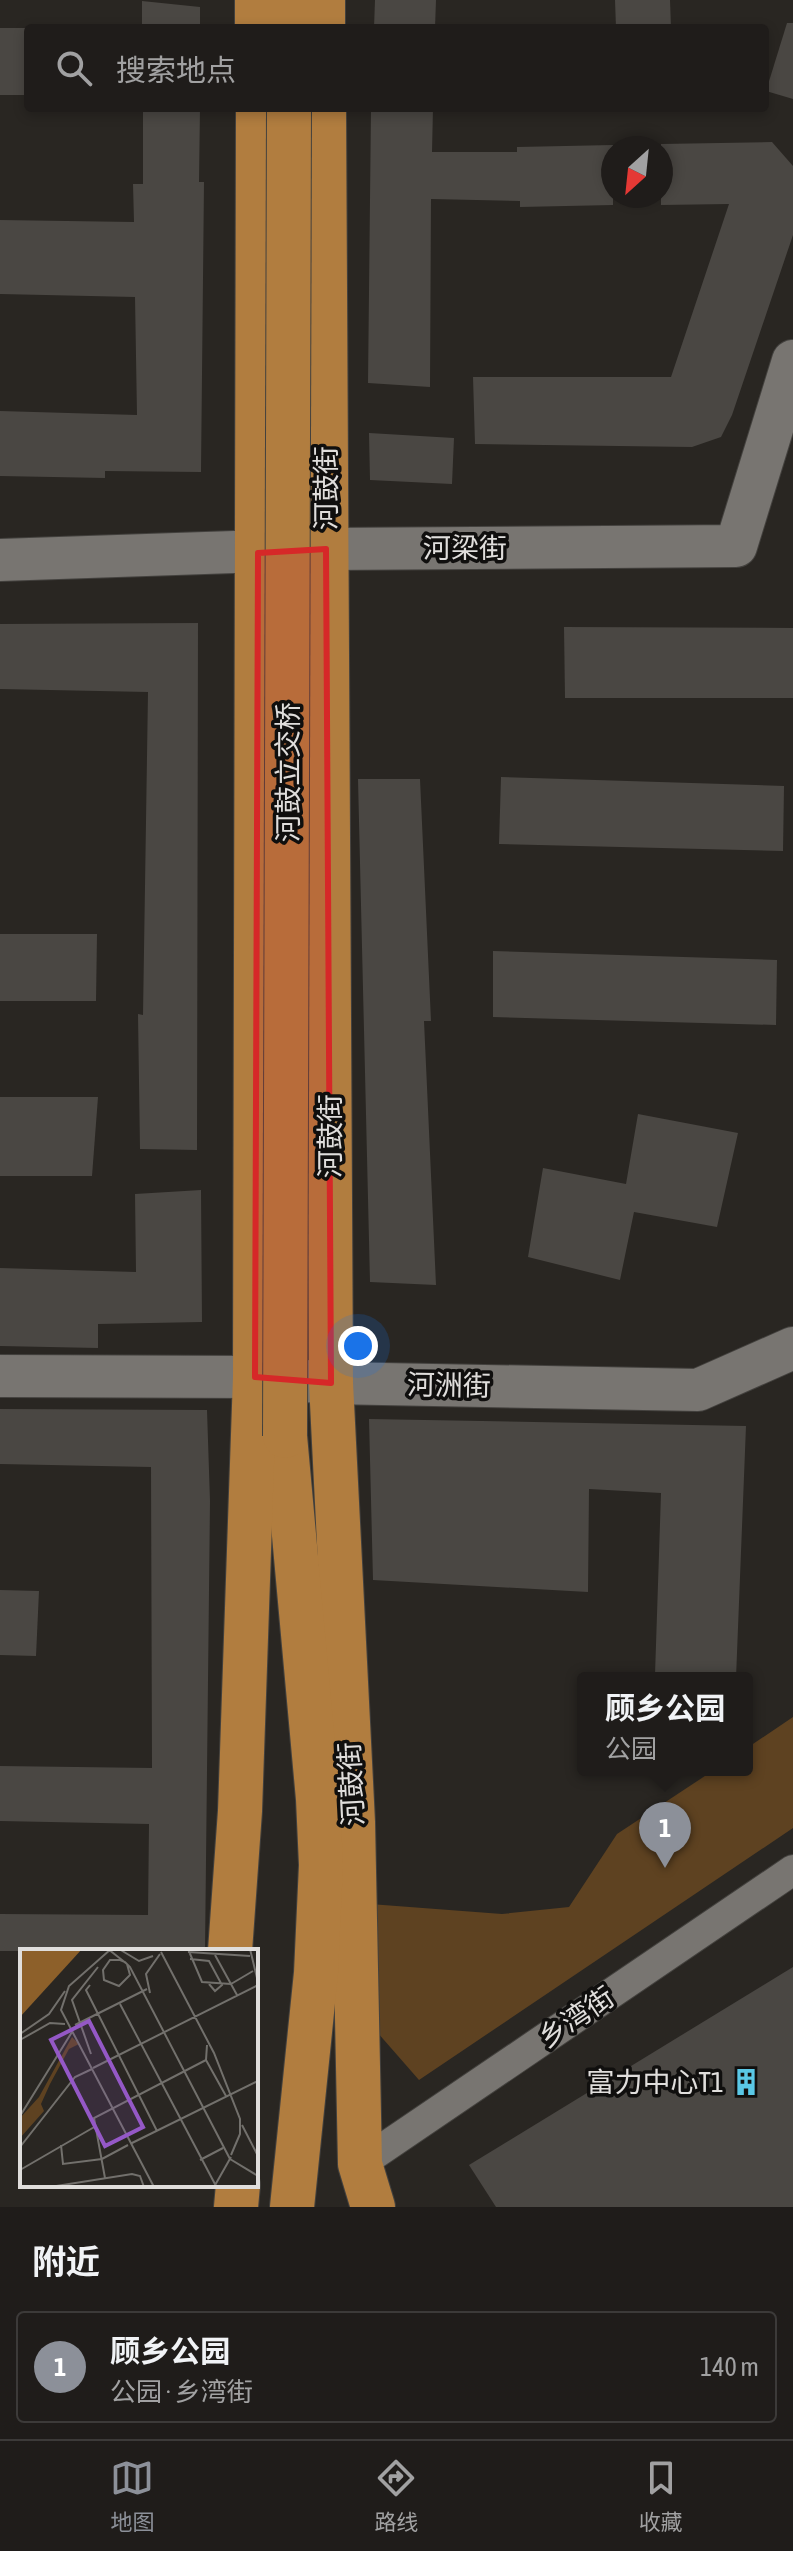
<!DOCTYPE html>
<html lang="zh">
<meta charset="utf-8">
<style>
body{margin:0;font-family:"Asap Condensed","Noto Sans SC",sans-serif;background:#272523;color:#f1f3f6}
.compass{position:absolute;left:601px;top:136px;width:72px;height:72px;border-radius:50%;background:#1f1c1a;box-shadow:0 4px 12px #0003;rotate:207deg}
.you{position:absolute;left:358px;top:1346px;width:28px;height:28px;margin:-20px;border:6px solid #fff;border-radius:50%;background:#1a73e8;box-shadow:0 0 0 12px #1a73e833}
.badge{display:grid;place-items:center;width:52px;height:52px;border-radius:50%;background:#8c9099;color:#fff;font-size:26px;font-weight:700}
.pin{position:absolute;translate:-50% -66px;filter:drop-shadow(0 2px 4px #0008)}
.pin::after{content:'';position:absolute;top:42px;width:28px;height:24px;background:inherit;clip-path:polygon(0 0,100% 0,50% 100%)}
.popup{position:absolute;left:577px;top:1672px;width:176px;height:104px;box-sizing:border-box;display:grid;place-content:center;border-radius:8px;background:#1f1c1a;filter:drop-shadow(0 2px 6px #0005);font-size:26px;white-space:nowrap;color:#a1a1a2}
.popup b{font-size:30px;color:#f1f3f6}
.popup::after{content:'';position:absolute;left:50%;top:100%;margin-left:-16px;border:16px solid transparent;border-top-color:#1f1c1a}
.list{margin:0;padding:0;list-style:none}
h2{display:flex;justify-content:space-between;align-items:center;height:104px;margin:0;padding:0 32px;font-size:34px}
h2 small{font-size:26px;font-weight:400;color:#a1a1a2}
.list li{display:grid;grid-template-columns:52px 1fr auto;gap:24px;align-items:center;box-sizing:border-box;height:112px;margin:0 16px 16px;padding:0 16px;border:2px solid #3c3a39;border-radius:8px}
.list b{display:block;font-size:30px;white-space:nowrap}
.list p{margin:0;font-size:26px;white-space:nowrap;color:#a1a1a2}
.list em{font-size:26px;font-style:normal;color:#a1a1a2}
.icon{flex:none;width:44px;height:44px;fill:none;stroke:currentColor;stroke-width:2;stroke-linecap:round;stroke-linejoin:round}
.map{position:relative;flex:none;width:793px;height:2207px;overflow:hidden}
.search{position:absolute;background:#1f1c1a;box-shadow:0 4px 12px #0003;left:24px;right:24px;top:24px;height:88px;display:flex;align-items:center;gap:20px;box-sizing:border-box;padding:0 28px;border-radius:8px;color:#a1a1a2;font-size:30px}
.sheet{height:232px;background:#1f1c1a}
nav{display:flex;justify-content:space-around;align-items:center;box-sizing:border-box;height:112px;border-top:2px solid #3c3a39;background:#1f1c1a;font-size:22px;color:#a1a1a2}
nav a{display:grid;justify-items:center;gap:4px}
nav .on{color:#8c9099}
.map>svg:first-child{display:block}
.green{fill:#5e4221}
.building{fill:#4a4743}
.lines{fill:none;stroke-linecap:round;stroke-linejoin:round}
.street-casing{stroke:#43413e;stroke-width:32}
.secondary-casing{stroke:#43413e;stroke-width:44}
.highway-casing{stroke:#43413e;stroke-width:46}
.street{stroke:#787571;stroke-width:30}
.secondary{stroke:#787571;stroke-width:42}
.highway{stroke:#b17d3f;stroke-width:44}
.highway-bridge-casing{stroke:#43413e;stroke-width:46;stroke-linecap:butt}
.highway-bridge{stroke:#b17d3f;stroke-width:44}
.marked{fill:#d62828;fill-opacity:0.2;stroke:#d62828;stroke-width:6;stroke-linejoin:round}
.labels{text-anchor:middle;dominant-baseline:central;stroke-width:7;stroke-linejoin:round;paint-order:stroke}
.street-label{font-size:28px;fill:#e0dedc;stroke:#100f0e}
.poi-label{font-size:28px;fill:#e0dedc;stroke:#100f0e;text-anchor:end}
.inset-road{fill:none;stroke:#72706c;stroke-width:2}
.view{fill:#9458c6;fill-opacity:0.15;stroke:#9458c6;stroke-width:4}
.inset-edge{fill:none;stroke:#e0dedc;stroke-width:4}
</style>
<div class="map">
<svg width="793" height="2207" viewBox="0 0 793 2207">
<rect width="100%" height="100%" fill="#292622"/>
<polygon class="green" points="793,1717 793,1828 419,2080 377,2032 370,1904 502,1914 569,1907 617,1834 714,1770 747,1770 747,1748"/>
<g class="building">
<polygon points="375,0 436,0 435,28 374,28"/>
<polygon points="615,0 670,0 671,28 616,28"/>
<polygon points="142,1 200,7 200,28 142,28"/>
<polygon points="787,23 793,23 793,99 766,91"/>
<rect x="0" y="28" width="28" height="67"/>
<polygon points="143,108 200,108 199,182 204,182 201,472 105,471 105,478 0,476 0,411 137,415 135,297 0,294 0,220 134,222 133,184 143,184"/>
<polygon points="371,108 433,108 432,152 517,152 517,147 613,145 613,205 520,207 520,201 431,199 430,387 368,383"/>
<polygon points="772,142 793,166 793,235 732,415 721,437 692,447 475,444 473,377 671,377 729,204 661,205 661,144"/>
<polygon points="369,433 454,438 452,484 370,480"/>
<polygon points="198,623 197,1150 140,1149 138,1014 143,1015 148,692 0,689 0,624"/>
<polygon points="564,627 793,628 793,698 565,698"/>
<polygon points="501,777 784,786 783,851 499,844"/>
<polygon points="358,779 420,779 431,1021 424,1021 436,1285 370,1282"/>
<polygon points="0,934 97,934 96,1001 0,1001"/>
<polygon points="493,951 777,960 776,1025 493,1017"/>
<polygon points="0,1097 98,1097 92,1176 0,1176"/>
<polygon points="638,1114 738,1133 717,1227 634,1212 620,1280 528,1257 543,1168 626,1184"/>
<polygon points="201,1190 202,1322 98,1324 98,1348 0,1346 0,1268 136,1272 135,1194"/>
<polygon points="0,1409 207,1410 210,1501 205,1951 0,1951 0,1914 148,1915 149,1824 0,1821 0,1766 152,1768 151,1467 0,1464"/>
<polygon points="369,1419 746,1426 736,1678 655,1675 661,1493 589,1489 588,1592 373,1580"/>
<polygon points="0,1590 39,1591 36,1656 0,1655"/>
<polygon points="793,1967 793,2207 496,2207 469,2165"/>
</g>
<g class="lines">
<g class="street-casing">
<polyline id="street" points="360,2164 793,1870"/>
</g>
<g class="secondary-casing">
<g id="secondary">
<polyline points="0,560 326,549 736,546 793,361"/>
<polyline points="0,1376 255,1377 331,1383 698,1390 793,1348"/>
</g>
</g>
<g class="highway-casing">
<g id="highway">
<polyline points="257,0 257,28"/>
<polyline points="323,0 323,28"/>
<polyline points="289,28 289,0"/>
<polyline points="324,108 331,1383 353,1822 360,2164 373,2207"/>
<polyline points="285,1436 318,1799 321,1865 316,1973 292,2207"/>
<polyline points="230,1951 240,1811 255,1377 258,108"/>
<polyline points="236,2207 238,2185"/>
</g>
</g>
<use href="#street" class="street"/>
<use href="#secondary" class="secondary"/>
<use href="#highway" class="highway"/>
<g class="highway-bridge-casing">
<polyline id="highway-bridge" points="285,1436 289,108"/>
</g>
<use href="#highway-bridge" class="highway-bridge"/>
</g>
<path class="marked" d="M 326,549 L 331,1383 L 255,1377 L 258,553 Z"/>
<defs>
<g id="building-bare" transform="scale(2.16)"><path d="M-4-6H4V6H1V3H-1V6H-4ZM-2.5-4.3h1.7v1.8h-1.7ZM.8-4.3h1.7v1.8H.8ZM-2.5-1h1.7V.8h-1.7ZM.8-1h1.7V.8H.8Z" fill="#5ac8e6" stroke="#100f0e" stroke-width="2.5" paint-order="stroke"/></g>
</defs>
<g fill-rule="evenodd">
<use href="#building-bare" x="746" y="2082"/>
</g>
<g class="labels">
<g class="street-label">
<text transform="translate(326 488) rotate(-90)">河鼓街</text>
<text x="465" y="548">河梁街</text>
<text transform="translate(288 772) rotate(-90)">河鼓立交桥</text>
<text transform="translate(330 1136) rotate(-90)">河鼓街</text>
<text transform="translate(449 1385) rotate(1)">河洲街</text>
<text transform="translate(351 1784) rotate(-93)">河鼓街</text>
<text transform="translate(576 2017) rotate(-34)">乡湾街</text>
</g>
<g class="poi-label">
<text x="724" y="2082">富力中心T1</text>
</g>
</g>
<g transform="translate(20 1949)">
<rect width="238" height="238" fill="#292622"/>
<path d="M 52,88 L 59,95 L 49,100 L 30,135 L 21,155 L 24,162 L 0,189 L 0,169 L 19,148 Z" fill="#5e4221"/>
<path d="M 0,0 L 62,0 L 0,68 Z" fill="#8d602a"/>
<path class="inset-road" d="M 88,0 L 102,11 L 107,15 L 110,26 L 99,37 L 84,31 L 83,21 L 90,11 L 100,11 L 105,13 L 110,18 L 210,210M 91,0 L 49,37 L 41,61 L 134,238M 99,0 L 119,12 L 133,7M 168,0 L 182,33 L 211,35M 230,0 L 238,33M 141,3 L 194,104 L 220,170 L 220,185 L 211,206M 168,3 L 230,7M 195,6 L 217,46M 170,10 L 189,12 L 202,36 L 195,42 L 189,35M 211,35 L 233,22M 70,36 L 66,41 L 137,182M 130,44 L 126,25 L 140,5M 100,55 L 196,237M 55,76 L 127,40M 0,85 L 29,65 L 45,42M 0,91 L 30,74 L 45,75M 187,96 L 186,111 L 206,147M 71,105 L 52,51 L 78,18M 73,119 L 238,36M 0,167 L 52,83M 222,176 L 238,207M 112,194 L 238,132M 41,196 L 43,215 L 82,210 L 108,196M 0,198 L 55,128 L 72,120M 210,210 L 238,227M 180,211 L 203,199M 0,221 L 76,177M 85,229 L 74,169 L 186,111M 30,238 L 112,225 L 120,227 L 124,238M 194,238 L 211,208"/>
<path class="view" d="M 69,72 L 123,178 L 85,197 L 31,91 Z"/>
<rect width="238" height="238" class="inset-edge"/>
</g>
</svg>
<svg class="compass" viewBox="-18 -18 36 36"><path d="M0-13l5 13h-10z" fill="#e53935"/><path d="M0 13l5-13h-10z" fill="#a1a1a2"/></svg>
<div class="you"></div>
<div class="pin badge" style="left:665px;top:1868px">1</div>
<div class="popup"><b>顾乡公园</b>公园</div>
<div class="search"><svg class="icon" aria-label="search" viewBox="0 0 24 24"><circle cx="10" cy="10" r="6"/><path d="M15 15l6 6"/></svg>搜索地点</div>
</div>
<section class="sheet">
<h2>附近<small></small></h2>
<ul class="list">
<li><span class="badge">1</span><div><b>顾乡公园</b><p>公园 · 乡湾街</p></div><em>140 m</em></li>
</ul>
</section>
<nav>
<a class="on"><svg class="icon" aria-label="map" viewBox="0 0 24 24"><path d="M3 6l6-2 6 2 6-2v14l-6 2-6-2-6 2zM9 4v14M15 6v14"/></svg>地图</a>
<a><svg class="icon" aria-label="directions" viewBox="0 0 24 24"><path d="M12 3l9 9-9 9-9-9zM9 14v-3h6M13 9l2 2-2 2"/></svg>路线</a>
<a><svg class="icon" aria-label="saved" viewBox="0 0 24 24"><path d="M7 4h10v16l-5-4-5 4z"/></svg>收藏</a>
</nav>
